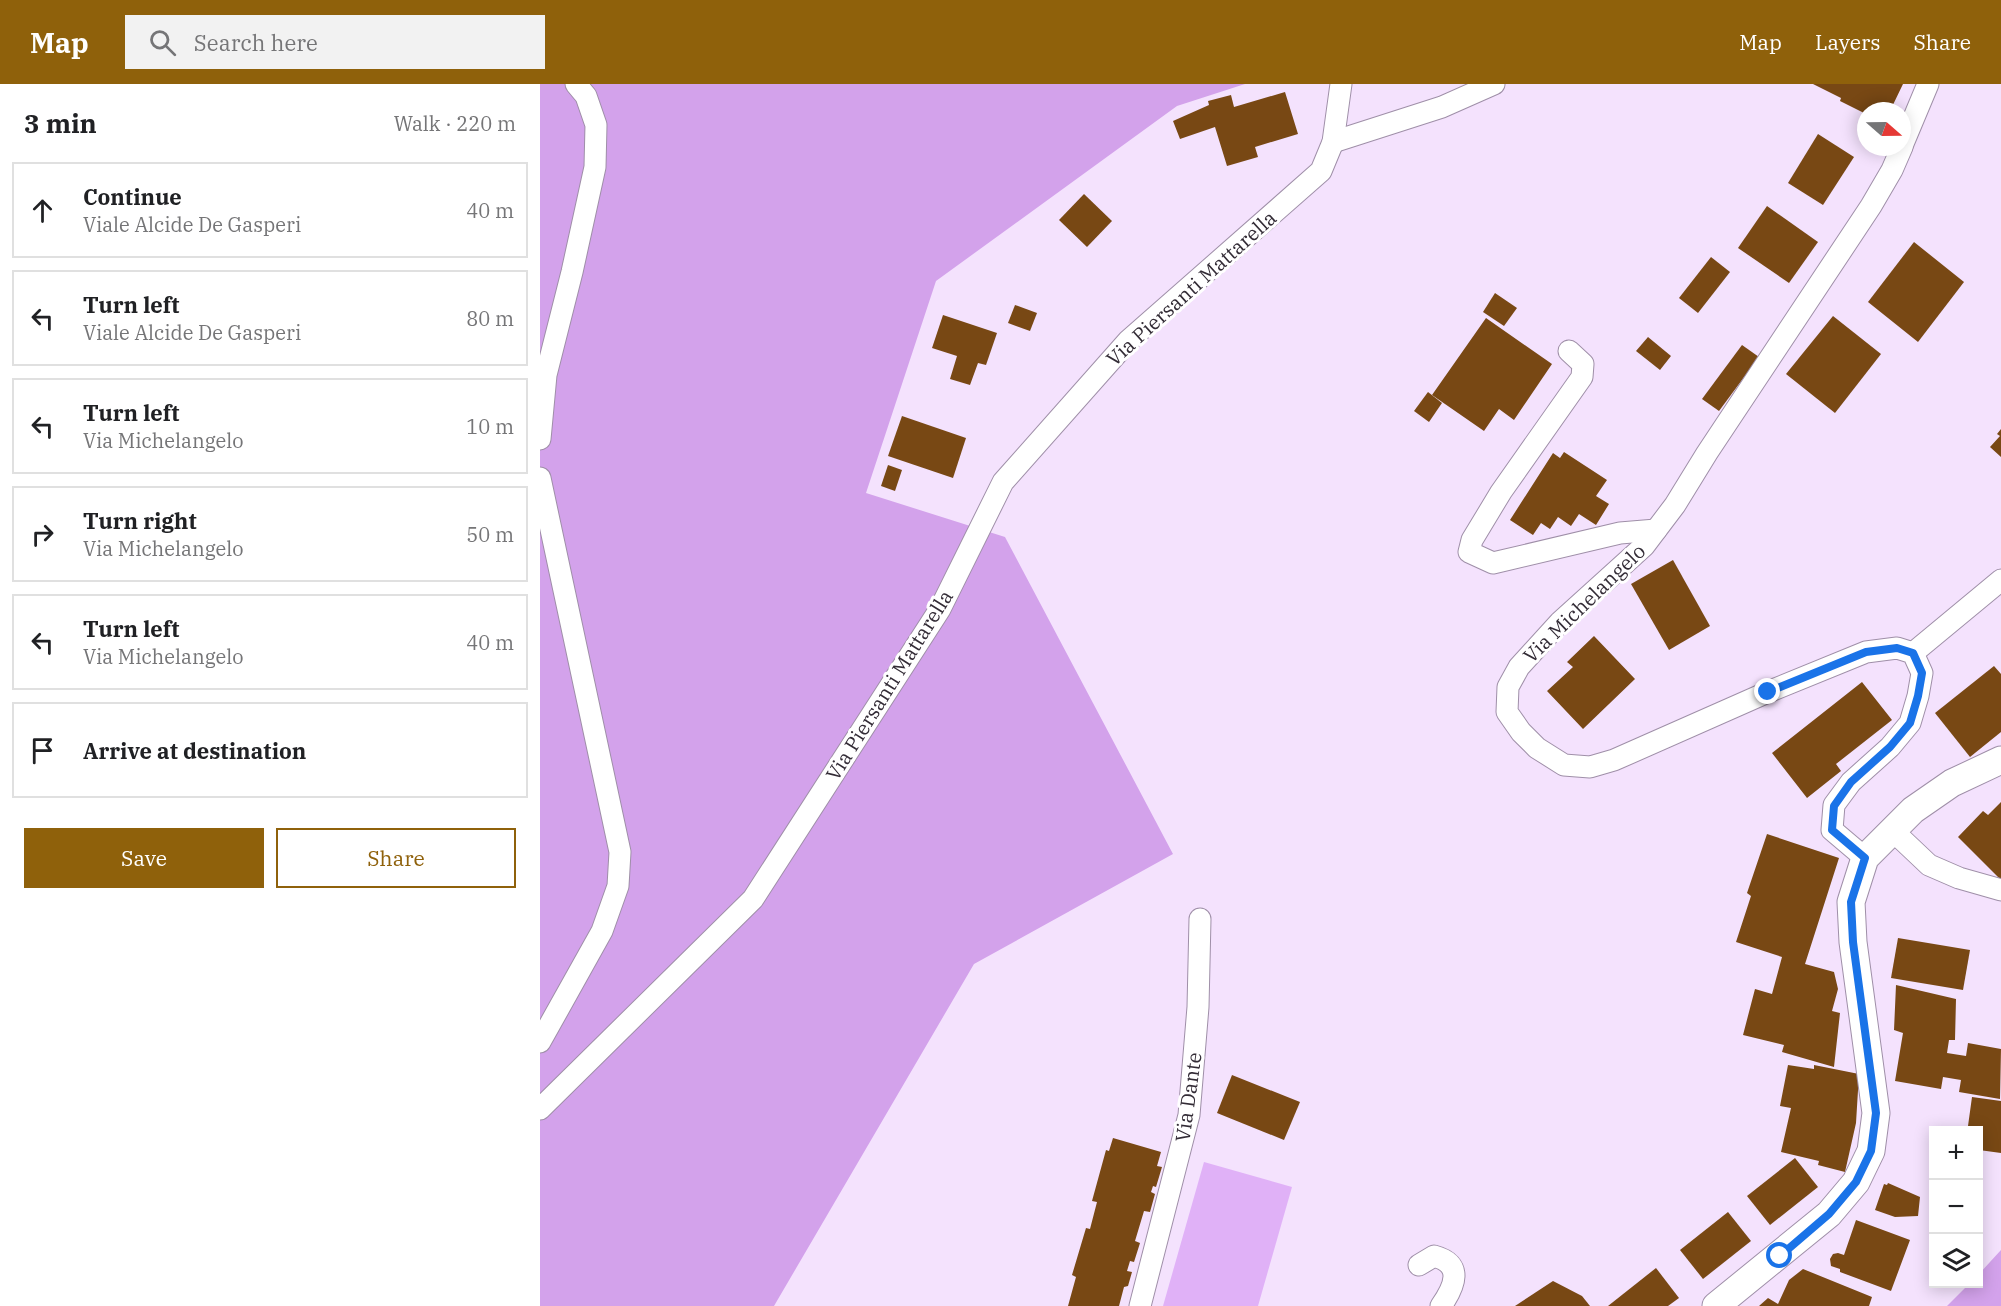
<!DOCTYPE html>
<meta charset="utf-8">
<style>
body{margin:0;font-family:"IBM Plex Serif",serif;background:#f2f2f2;color:#202124}
.controls{position:absolute;right:18px;bottom:18px;display:grid;overflow:hidden;border-radius:0px;box-shadow:0 3px 15px #0003}
.controls button{width:54px;height:54px;display:grid;place-items:center;padding:0;border:0;border-bottom:2px solid #e0e0e0;background:#fff;color:#202124;font:30px sans-serif}
.compass{position:absolute;left:1317px;top:18px;width:54px;height:54px;border-radius:50%;background:#fff;box-shadow:0 3px 15px #0003;rotate:110deg}
.stop{position:absolute;width:18px;height:18px;margin:-14px;border:4px solid #1a73e8;border-radius:50%;background:#fff}
.stop.end{background:#1a73e8;border-color:#fff;box-shadow:0 2px 6px #0008}
.list{margin:0;padding:0;list-style:none}
h2{display:flex;justify-content:space-between;align-items:center;height:78px;margin:0;padding:0 24px;font-size:26px}
h2 small{font-size:20px;font-weight:400;color:#757577}
.list li{display:grid;grid-template-columns:39px 1fr auto;gap:18px;align-items:center;box-sizing:border-box;height:96px;margin:0 12px 12px;padding:0 12px;border:2px solid #e0e0e0;border-radius:0px}
.list b{display:block;font-size:22px;white-space:nowrap}
.list p{margin:0;font-size:20px;white-space:nowrap;color:#757577}
.list em{font-size:20px;font-style:normal;color:#757577}
.actions{display:flex;gap:12px;padding:18px 24px}
.actions a{flex:1;padding:14px 0;border:2px solid #8f610b;border-radius:0px;text-align:center;font-size:21px;color:#8f610b}
.actions .main{background:#8f610b;color:#fff}
.icon{flex:none;width:33px;height:33px;fill:none;stroke:currentColor;stroke-width:2;stroke-linecap:round;stroke-linejoin:round}
.map{position:relative;flex:none;width:1461px;height:1222px;overflow:hidden}
header{display:flex;align-items:center;gap:36px;box-sizing:border-box;height:84px;padding:0 30px;background:#8f610b;color:#fff}
header strong{font-size:28px}
nav{display:flex;gap:33px;margin-inline-start:auto;font-size:21px}
.search{width:420px;height:54px;background:#f2f2f2;display:flex;align-items:center;gap:15px;box-sizing:border-box;padding:0 21px;border-radius:0px;color:#757577;font-size:22px}
main{display:flex}
aside{flex:1;background:#fff}
.map>svg:first-child{display:block}
.green{fill:#e0b1f7}
.forest{fill:#d3a2eb}
.building{fill:#784814}
.lines{fill:none;stroke-linecap:round;stroke-linejoin:round}
.minor-casing{stroke:#9f8fa8;stroke-width:23}
.tertiary-casing{stroke:#9f8fa8;stroke-width:29}
.minor{stroke:#fff;stroke-width:21}
.tertiary{stroke:#fff;stroke-width:27}
.route{stroke:#1a73e8;stroke-width:8}
.labels{text-anchor:middle;dominant-baseline:central;stroke-width:6;stroke-linejoin:round;paint-order:stroke}
.street-label{font-size:20px;fill:#332c36;stroke:#fff}
</style>
<header>
<strong>Map</strong>
<div class="search"><svg class="icon" aria-label="search" viewBox="0 0 24 24"><circle cx="10" cy="10" r="6"/><path d="M15 15l6 6"/></svg>Search here</div>
<nav><a>Map</a><a>Layers</a><a>Share</a></nav>
</header>
<main>
<aside>
<h2>3 min<small>Walk · 220 m</small></h2>
<ul class="list">
<li><svg class="icon" aria-label="ahead" viewBox="0 0 24 24"><path d="M12 20V5M6 11l6-6 6 6"/></svg><div><b>Continue</b><p>Viale Alcide De Gasperi</p></div><em>40 m</em></li>
<li><svg class="icon" aria-label="left" viewBox="0 0 24 24"><path d="M17 20v-9H6M10 6l-5 5 5 5"/></svg><div><b>Turn left</b><p>Viale Alcide De Gasperi</p></div><em>80 m</em></li>
<li><svg class="icon" aria-label="left" viewBox="0 0 24 24"><path d="M17 20v-9H6M10 6l-5 5 5 5"/></svg><div><b>Turn left</b><p>Via Michelangelo</p></div><em>10 m</em></li>
<li><svg class="icon" aria-label="right" viewBox="0 0 24 24"><path d="M7 20v-9h11M14 6l5 5-5 5"/></svg><div><b>Turn right</b><p>Via Michelangelo</p></div><em>50 m</em></li>
<li><svg class="icon" aria-label="left" viewBox="0 0 24 24"><path d="M17 20v-9H6M10 6l-5 5 5 5"/></svg><div><b>Turn left</b><p>Via Michelangelo</p></div><em>40 m</em></li>
<li><svg class="icon" aria-label="arrive" viewBox="0 0 24 24"><path d="M6 21V4h12l-3 4 3 4H6"/></svg><div><b>Arrive at destination</b></div></li>
</ul>
<div class="actions"><a class="main">Save</a><a>Share</a></div>
</aside>
<div class="map">
<svg width="1461" height="1222" viewBox="0 0 1461 1222">
<rect width="100%" height="100%" fill="#f4e2fd"/>
<polygon class="green" points="664,1078 752,1103 718,1222 623,1222"/>
<g class="forest">
<polygon points="0,0 705,0 637,22 396,197 326,409 465,453 633,770 434,880 234,1222 0,1222"/>
<polygon points="1461,1166 1461,1222 1407,1222 1429,1200 1438,1200 1439,1190"/>
</g>
<g class="building">
<polygon points="1273,0 1363,0 1350,27 1326,27 1326,30 1300,17 1301,14"/>
<polygon points="745,8 758,50 715,63 718,73 687,82 675,43 640,55 633,37 669,21 668,17 691,11 694,23"/>
<polygon points="1278,50 1314,73 1283,121 1248,99"/>
<polygon points="544,110 572,137 547,163 519,136"/>
<polygon points="1227,122 1278,158 1249,199 1198,164"/>
<polygon points="1374,158 1424,198 1378,258 1328,218"/>
<polygon points="1171,173 1190,188 1158,229 1139,214"/>
<polygon points="955,209 977,224 964,242 943,228"/>
<polygon points="475,221 497,229 490,247 468,239"/>
<polygon points="403,231 457,249 446,281 438,279 430,301 410,295 417,272 392,264"/>
<polygon points="1293,232 1341,270 1295,329 1246,290"/>
<polygon points="946,234 1012,280 974,336 959,325 944,347 892,311"/>
<polygon points="1108,253 1131,272 1120,286 1096,267"/>
<polygon points="1202,261 1219,273 1179,327 1162,315"/>
<polygon points="888,308 902,319 889,338 874,327"/>
<polygon points="362,332 426,354 413,394 348,372"/>
<polygon points="1461,345 1461,373 1450,363 1460,352 1457,350"/>
<polygon points="1024,368 1067,396 1056,412 1069,420 1056,441 1039,430 1031,442 1018,433 1010,445 1001,439 993,451 970,436 1013,369 1020,374"/>
<polygon points="348,381 362,386 355,407 341,402"/>
<polygon points="1133,476 1170,542 1129,566 1091,500"/>
<polygon points="1054,552 1095,595 1043,645 1007,607 1033,583 1027,578"/>
<polygon points="1454,582 1461,590 1461,648 1430,673 1395,629"/>
<polygon points="1322,598 1352,636 1296,680 1301,687 1267,714 1232,669"/>
<polygon points="1461,718 1461,796 1418,753 1443,727 1448,731"/>
<polygon points="1227,750 1299,774 1265,880 1294,888 1298,905 1292,927 1300,929 1294,983 1242,968 1244,961 1203,951 1215,905 1232,910 1242,873 1196,858 1211,812 1207,809"/>
<polygon points="1358,854 1430,866 1423,906 1351,894"/>
<polygon points="1356,901 1416,915 1415,956 1409,956 1407,969 1426,972 1428,959 1461,965 1460,1015 1419,1008 1421,996 1403,993 1401,1005 1355,997 1363,949 1354,946"/>
<polygon points="1248,981 1274,985 1274,981 1319,990 1316,1039 1305,1088 1278,1081 1279,1077 1241,1068 1251,1024 1240,1022"/>
<polygon points="692,991 760,1018 744,1056 677,1029"/>
<polygon points="1432,1013 1461,1017 1461,1069 1439,1066 1438,1046 1430,1046 1428,1042"/>
<polygon points="573,1054 621,1068 617,1082 622,1083 616,1103 613,1102 611,1108 615,1110 610,1128 604,1127 595,1157 600,1159 594,1178 590,1177 587,1187 592,1188 588,1202 584,1203 579,1222 528,1222 536,1193 532,1191 546,1144 550,1145 557,1118 552,1117 566,1066 569,1067"/>
<polygon points="1255,1074 1278,1103 1230,1141 1207,1112"/>
<polygon points="1348,1099 1380,1113 1378,1132 1355,1133 1335,1126 1344,1100 1347,1101"/>
<polygon points="1188,1128 1211,1157 1163,1195 1140,1166"/>
<polygon points="1316,1136 1370,1156 1351,1207 1300,1188 1300,1185 1291,1182 1290,1175 1293,1170 1298,1169 1304,1171"/>
<polygon points="1116,1184 1139,1214 1128,1222 1068,1222"/>
<polygon points="1263,1185 1332,1213 1329,1222 1219,1222 1228,1214 1238,1220 1249,1196"/>
<polygon points="1013,1197 1042,1212 1050,1222 975,1222"/>
</g>
<g class="lines">
<g class="minor-casing">
<g id="minor">
<polyline points="793,58 902,23 954,0"/>
<polyline points="1362,62 1388,0"/>
<polyline points="1029,267 1043,280 1042,293 961,408 932,456 929,468 953,479 1080,449 1116,446"/>
<polyline points="0,355 6,291 32,188 55,83 56,41 46,12 36,0"/>
<polyline points="0,394 80,768 78,802 62,847 0,958"/>
<polyline points="1373,569 1461,496"/>
<polyline points="1352,746 1389,781 1419,794 1461,806"/>
<polyline points="1325,774 1292,746 1294,721 1311,698 1350,663 1370,639 1378,612 1382,589 1373,569 1357,564 1326,568 1228,608 1074,676 1050,683 1024,681 997,664 981,648 967,628 968,603 979,583 1020,538 1104,462 1135,421 1167,369 1331,122 1352,86 1362,63"/>
<polyline points="0,1025 213,815 400,525 463,398 588,257 781,87 793,58 801,0"/>
<path d="M 879,1181 L 894,1172 C 924,1180 915,1202 901,1222"/>
<polyline points="600,1222 649,1031 658,923 660,835"/>
</g>
</g>
<g class="tertiary-casing">
<polyline id="tertiary" points="1176,1222 1289,1130 1316,1098 1331,1067 1336,1029 1313,858 1311,818 1325,774 1373,726 1412,699 1461,676"/>
</g>
<use href="#minor" class="minor"/>
<use href="#tertiary" class="tertiary"/>
</g>
<g class="lines">
<polyline class="route" points="1228,608 1326,568 1357,564 1373,569 1382,589 1378,612 1370,639 1350,663 1311,698 1294,722 1292,746 1325,774 1311,818 1313,858 1336,1029 1331,1067 1316,1098 1289,1130 1240,1172"/>
</g>
<g class="labels">
<g class="street-label">
<text transform="translate(651 204) rotate(-42)">Via Piersanti Mattarella</text>
<text transform="translate(1044 519) rotate(-44)">Via Michelangelo</text>
<text transform="translate(349 601) rotate(-58)">Via Piersanti Mattarella</text>
<text transform="translate(648 1013) rotate(-82)">Via Dante</text>
</g>
</g>
</svg>
<div class="controls">
<button>+</button>
<button>−</button>
<button><svg class="icon" aria-label="layers" viewBox="0 0 24 24"><path d="M12 4l9 5-9 5-9-5zM3 14l9 5 9-5"/></svg></button>
</div>
<svg class="compass" viewBox="-18 -18 36 36"><path d="M0-13l5 13h-10z" fill="#e53935"/><path d="M0 13l5-13h-10z" fill="#757577"/></svg>
<div class="stop" style="left:1240px;top:1172px"></div>
<div class="stop end" style="left:1228px;top:608px"></div>
</div>
</main>
